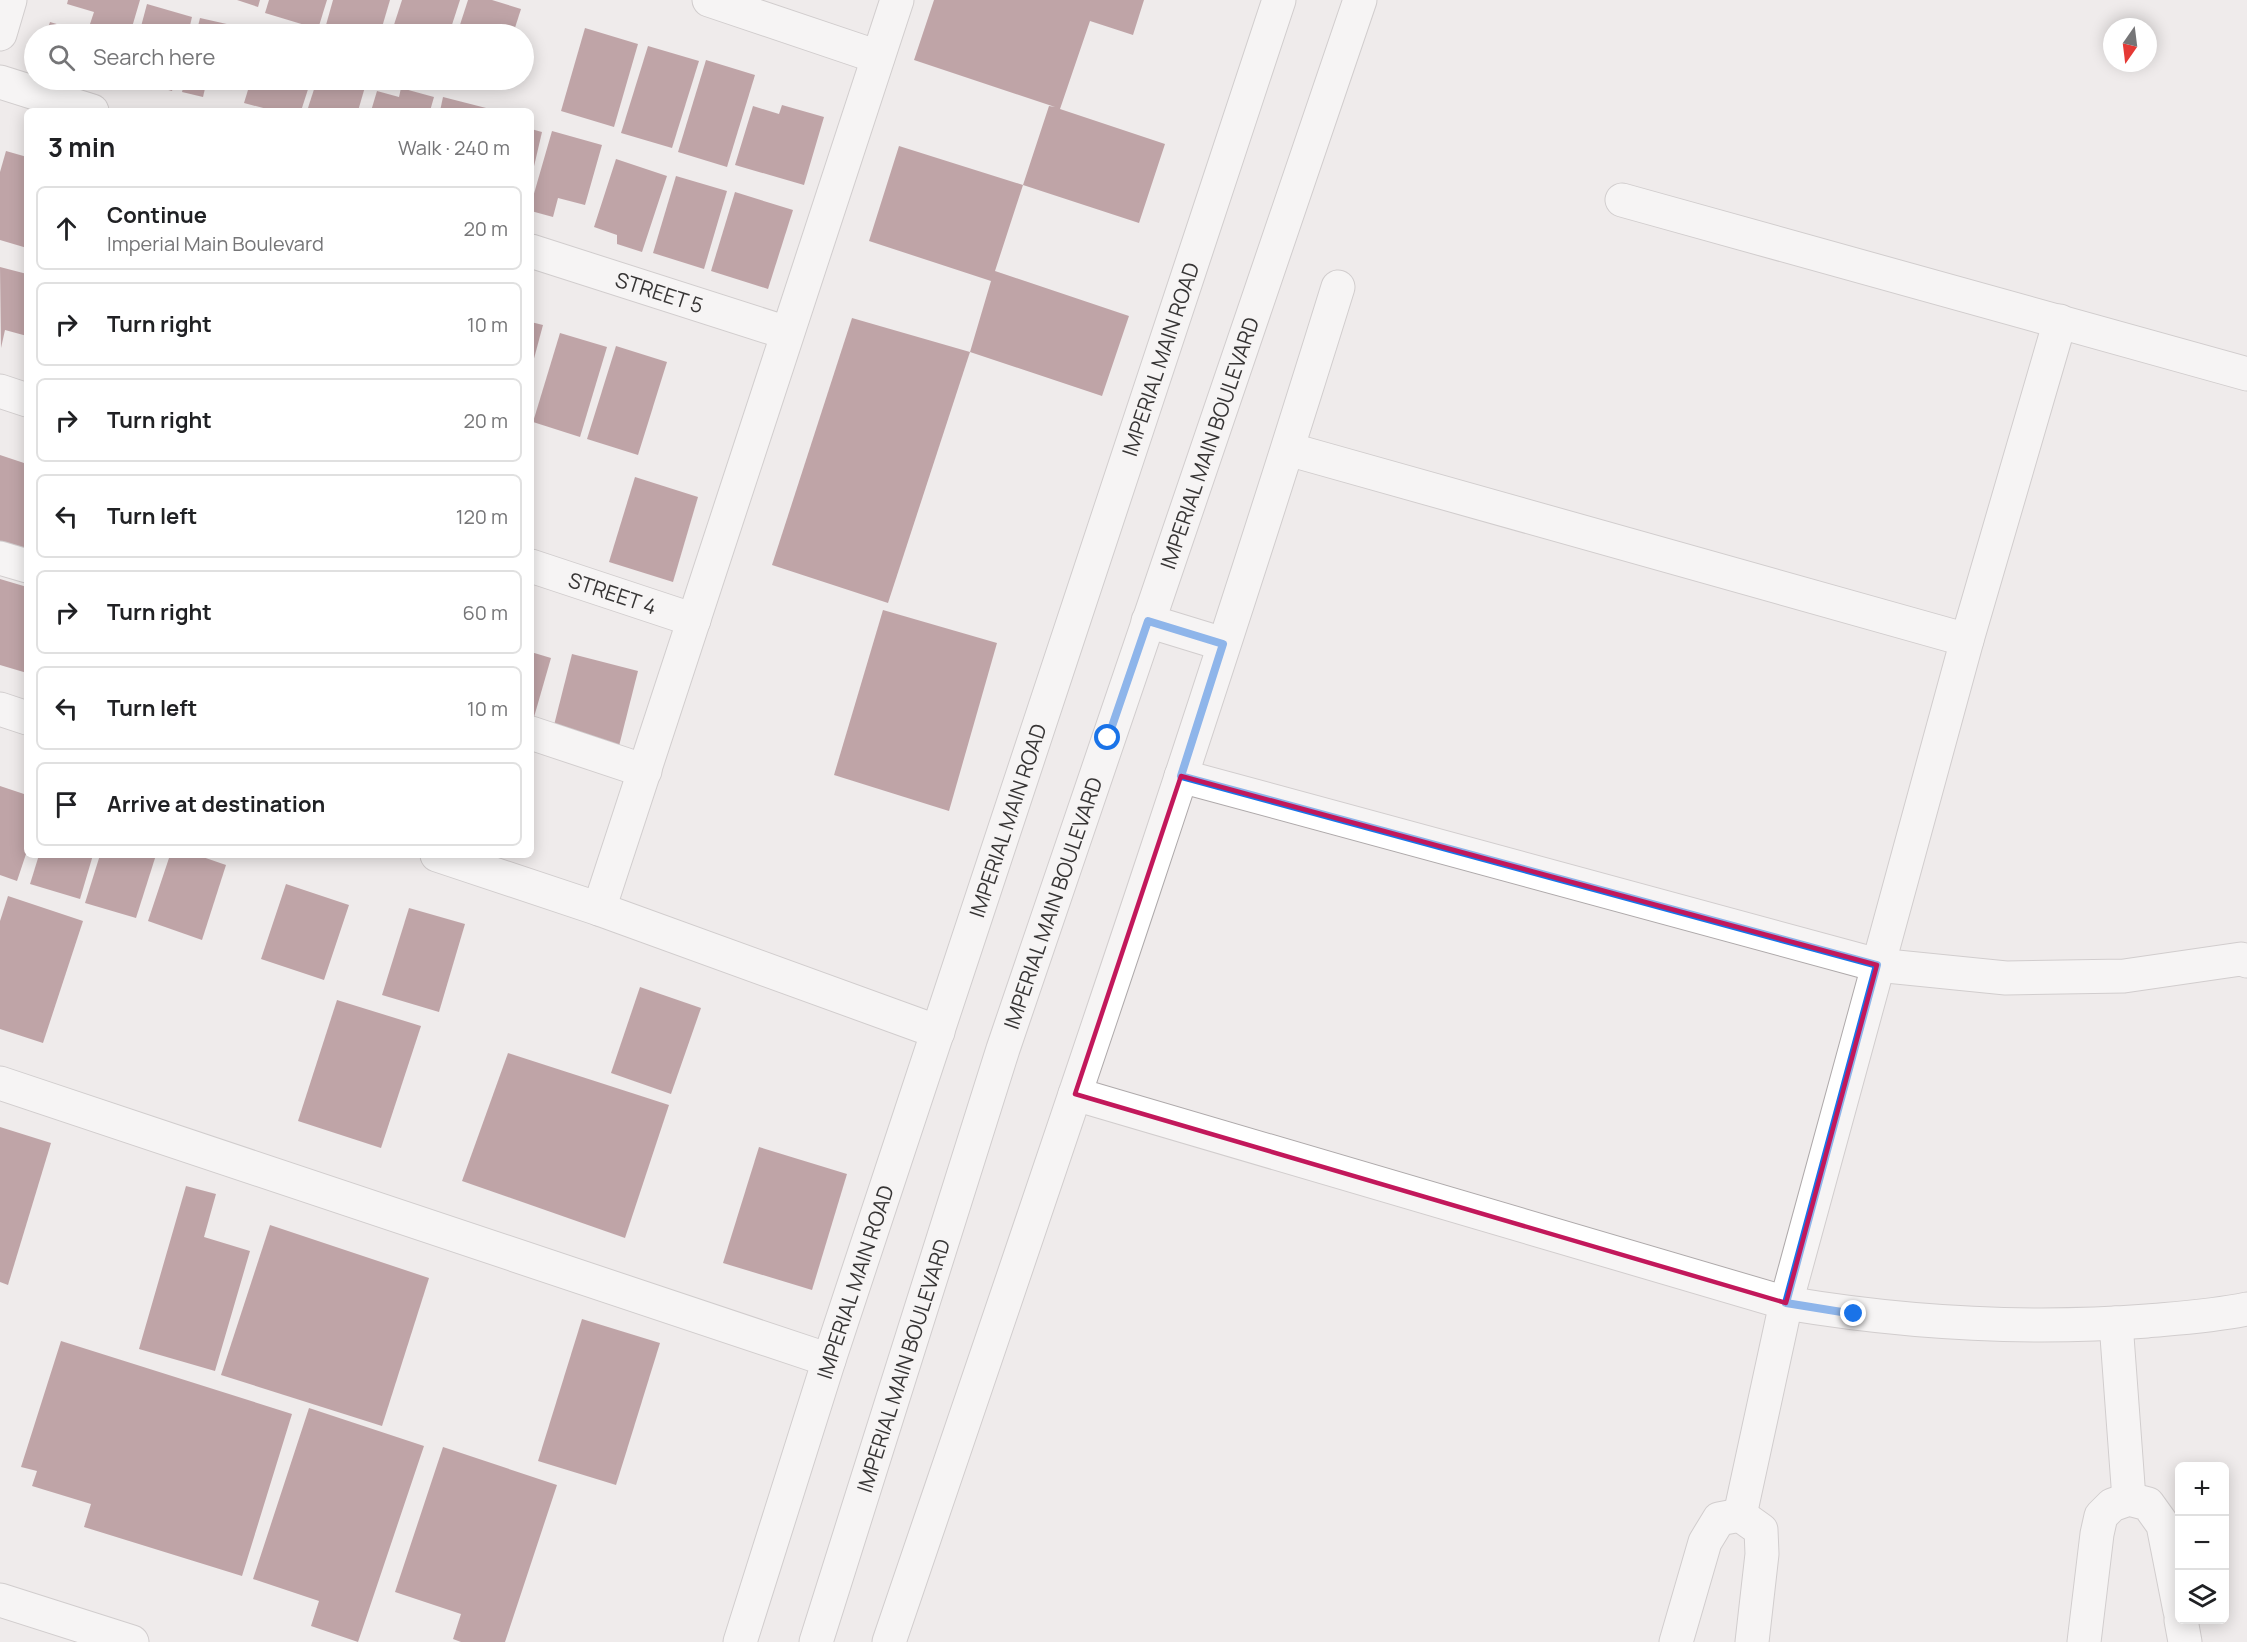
<!DOCTYPE html>
<meta charset="utf-8">
<style>
body{margin:0;font-family:Manrope,sans-serif;background:#f6f6f6;color:#202124}
.controls{position:absolute;right:18px;bottom:18px;display:grid;overflow:hidden;border-radius:9px;box-shadow:0 3px 15px #0003}
.controls button{width:54px;height:54px;display:grid;place-items:center;padding:0;border:0;border-bottom:2px solid #e0e0e0;background:#fff;color:#202124;font:30px sans-serif}
.compass{position:absolute;left:2103px;top:18px;width:54px;height:54px;border-radius:50%;background:#fff;box-shadow:0 3px 15px #0003;rotate:194deg}
.stop{position:absolute;width:18px;height:18px;margin:-14px;border:4px solid #1a73e8;border-radius:50%;background:#fff}
.stop.end{background:#1a73e8;border-color:#fff;box-shadow:0 2px 6px #0008}
.list{margin:0;padding:0;list-style:none}
h2{display:flex;justify-content:space-between;align-items:center;height:78px;margin:0;padding:0 24px;font-size:26px}
h2 small{font-size:20px;font-weight:400;color:#757577}
.list li{display:grid;grid-template-columns:39px 1fr auto;gap:18px;align-items:center;box-sizing:border-box;height:84px;margin:0 12px 12px;padding:0 12px;border:2px solid #e0e0e0;border-radius:9px}
.list b{display:block;font-size:22px;white-space:nowrap}
.list p{margin:0;font-size:20px;white-space:nowrap;color:#757577}
.list em{font-size:20px;font-style:normal;color:#757577}
.icon{flex:none;width:33px;height:33px;fill:none;stroke:currentColor;stroke-width:2;stroke-linecap:round;stroke-linejoin:round}
.map{position:relative;flex:none;width:2247px;height:1642px;overflow:hidden}
.search{position:absolute;background:#fff;box-shadow:0 3px 15px #0003;left:24px;top:24px;width:510px;height:66px;display:flex;align-items:center;gap:15px;box-sizing:border-box;padding:0 21px;border-radius:33px;color:#757577;font-size:22px}
.panel{position:absolute;background:#fff;box-shadow:0 3px 15px #0003;left:24px;top:108px;width:510px;height:750px;border-radius:9px}
.map>svg:first-child{display:block}
.building{fill:#864f56}
.lines{fill:none;stroke-linecap:round;stroke-linejoin:round}
.street-casing{stroke:#aea9aa;stroke-width:35}
.secondary-casing{stroke:#aea9aa;stroke-width:35}
.street{stroke:#fff;stroke-width:33}
.secondary{stroke:#fff;stroke-width:33}
.route{stroke:#1a73e8;stroke-width:8}
.marked{fill:none;stroke:#c2185b;stroke-width:4.5;stroke-linejoin:round}
.labels{text-anchor:middle;dominant-baseline:central;stroke-width:6;stroke-linejoin:round;paint-order:stroke}
.street-label{font-size:21px;fill:#373535;stroke:#fdf8f8}
</style>
<div class="map">
<svg width="2247" height="1642" viewBox="0 0 2247 1642">
<rect width="100%" height="100%" fill="#efebeb"/>
<g class="building">
<polygon points="68,0 140,0 130,34 46,34 50,22 87,33 94,12 67,4"/>
<polygon points="237,0 260,0 258,7"/>
<polygon points="269,0 327,0 318,29 265,13"/>
<polygon points="333,0 390,0 380,34 331,34 324,32"/>
<polygon points="402,0 460,0 449,34 391,34"/>
<polygon points="468,0 492,0 521,9 513,34 457,34"/>
<polygon points="934,0 1144,0 1133,35 1090,21 1060,109 1165,144 1139,223 1023,185 1049,106 1055,107 914,60"/>
<polygon points="147,4 192,17 188,34 139,34"/>
<polygon points="200,18 249,29 248,34 196,34"/>
<polygon points="585,28 638,44 614,127 561,111"/>
<polygon points="648,46 699,61 672,148 621,133"/>
<polygon points="706,60 755,75 727,167 678,152"/>
<polygon points="139,80 175,80 172,91 138,82"/>
<polygon points="185,80 207,80 203,97 182,92"/>
<polygon points="218,80 237,80 236,84"/>
<polygon points="251,80 311,80 301,111 266,111 267,109 244,103"/>
<polygon points="317,80 367,80 358,111 307,111"/>
<polygon points="465,80 498,80 495,90"/>
<polygon points="401,88 434,97 430,111 371,111 377,91 399,97"/>
<polygon points="443,97 490,109 489,111 440,111"/>
<polygon points="782,105 824,117 804,185 735,165 753,106 779,114"/>
<polygon points="531,129 542,132 532,175 531,175"/>
<polygon points="552,131 602,145 585,205 558,198 553,217 531,211 531,204"/>
<polygon points="899,146 1023,185 995,271 1129,316 1102,396 970,352 991,281 869,241"/>
<polygon points="6,151 27,157 27,248 0,240 0,172"/>
<polygon points="616,159 667,176 642,252 617,244 617,235 594,227"/>
<polygon points="676,176 727,191 704,269 653,253"/>
<polygon points="735,192 793,210 768,289 711,271"/>
<polygon points="0,267 27,274 27,336 5,330 1,348"/>
<polygon points="852,318 970,352 888,603 772,565"/>
<polygon points="531,322 543,325 532,366 531,366"/>
<polygon points="560,333 607,347 580,437 533,422"/>
<polygon points="616,346 667,362 638,455 587,439"/>
<polygon points="0,455 27,464 27,556 0,547"/>
<polygon points="635,477 698,497 673,582 609,562"/>
<polygon points="0,579 27,587 27,673 0,665"/>
<polygon points="883,610 997,643 949,811 834,775"/>
<polygon points="531,652 551,658 532,724 531,724"/>
<polygon points="572,654 638,671 618,750 552,733"/>
<polygon points="0,786 27,795 27,851 17,881 0,875"/>
<polygon points="39,855 93,855 80,899 30,884"/>
<polygon points="100,855 156,855 136,918 85,903"/>
<polygon points="170,855 197,855 226,865 202,940 148,921"/>
<polygon points="286,884 349,905 324,980 261,959"/>
<polygon points="8,896 83,921 43,1043 0,1029 0,921"/>
<polygon points="409,908 465,924 439,1012 382,995"/>
<polygon points="640,987 701,1008 671,1094 611,1073"/>
<polygon points="337,1000 421,1026 381,1148 298,1121"/>
<polygon points="508,1053 669,1105 625,1238 462,1181"/>
<polygon points="0,1127 51,1143 8,1285 0,1282"/>
<polygon points="759,1147 847,1174 812,1290 723,1263"/>
<polygon points="186,1186 216,1194 204,1237 250,1251 215,1371 139,1349"/>
<polygon points="270,1225 429,1278 382,1426 221,1375"/>
<polygon points="582,1319 660,1343 616,1485 538,1461"/>
<polygon points="61,1341 292,1414 242,1576 84,1527 91,1504 32,1486 37,1471 21,1467"/>
<polygon points="309,1408 424,1446 358,1642 311,1626 319,1601 253,1579"/>
<polygon points="443,1447 557,1485 505,1642 461,1642 453,1639 461,1614 395,1592"/>
</g>
<g class="lines">
<g class="street-casing">
<g id="street">
<polyline points="709,0 878,57"/>
<polyline points="0,34 10,0"/>
<polyline points="0,82 92,111"/>
<polyline points="1622,200 2247,374"/>
<path id="s1" d="M 531,251 L 787,333"/>
<polyline points="0,391 27,400"/>
<polyline points="1288,449 1967,640"/>
<polyline points="0,558 27,566"/>
<path id="s2" d="M 531,566 L 694,620"/>
<polyline points="1148,621 1223,644"/>
<polyline points="0,709 27,718"/>
<polyline points="531,733 645,771"/>
<polyline points="1181,776 1877,965 2006,978 2124,976 2241,959 2247,961"/>
<polyline points="437,855 599,909 938,1032"/>
<polyline points="599,909 897,0"/>
<polyline points="0,1083 829,1360"/>
<path d="M 1075,1094 L 1786,1303 C 1905,1323 2027,1330 2147,1321 C 2181,1318 2214,1316 2247,1309"/>
<polyline points="2116,1323 2129,1499"/>
<polyline points="1740,1515 1786,1303 1967,640 2060,321"/>
<polyline points="2181,1620 2185,1642"/>
<path d="M 889,1642 C 1042,1192 1197,742 1338,287"/>
<polyline points="1676,1642 1705,1542 1719,1519 1740,1515 1761,1530 1762,1554 1752,1642"/>
<polyline points="2084,1642 2097,1534 2101,1516 2112,1505 2129,1499 2148,1504 2163,1525 2180,1611"/>
</g>
</g>
<g class="secondary-casing">
<g id="secondary">
<polyline points="0,1600 132,1642"/>
<path id="s3" d="M 740,1642 L 829,1360 L 1279,0"/>
<path id="s4" d="M 816,1642 L 1003,1049 L 1360,0"/>
</g>
</g>
<use href="#street" class="street"/>
<use href="#secondary" class="secondary"/>
</g>
<g class="lines">
<polyline class="route" points="1108,738 1148,621 1223,644 1181,776 1877,965 1786,1303 1854,1314"/>
</g>
<path d="M0 0H2247V1642H0ZM 1181,776 L 1877,965 L 1786,1303 L 1075,1094 Z" fill="#efebeb" fill-opacity=".55" fill-rule="evenodd"/>
<path class="marked" d="M 1181,776 L 1877,965 L 1786,1303 L 1075,1094 Z"/>
<g class="labels">
<g class="street-label">
<text stroke="none"><textPath href="#s1" startOffset="135">STREET 5</textPath></text>
<text stroke="none"><textPath href="#s3" startOffset="1350">IMPERIAL MAIN ROAD</textPath></text>
<text stroke="none"><textPath href="#s4" startOffset="1262">IMPERIAL MAIN BOULEVARD</textPath></text>
<text stroke="none"><textPath href="#s2" startOffset="86">STREET 4</textPath></text>
<text stroke="none"><textPath href="#s3" startOffset="864">IMPERIAL MAIN ROAD</textPath></text>
<text stroke="none"><textPath href="#s4" startOffset="776">IMPERIAL MAIN BOULEVARD</textPath></text>
<text stroke="none"><textPath href="#s3" startOffset="378">IMPERIAL MAIN ROAD</textPath></text>
<text stroke="none"><textPath href="#s4" startOffset="290">IMPERIAL MAIN BOULEVARD</textPath></text>
</g>
</g>
</svg>
<div class="controls">
<button>+</button>
<button>−</button>
<button><svg class="icon" aria-label="layers" viewBox="0 0 24 24"><path d="M12 4l9 5-9 5-9-5zM3 14l9 5 9-5"/></svg></button>
</div>
<svg class="compass" viewBox="-18 -18 36 36"><path d="M0-13l5 13h-10z" fill="#e53935"/><path d="M0 13l5-13h-10z" fill="#757577"/></svg>
<div class="stop" style="left:1108px;top:738px"></div>
<div class="stop end" style="left:1854px;top:1314px"></div>
<div class="search"><svg class="icon" aria-label="search" viewBox="0 0 24 24"><circle cx="10" cy="10" r="6"/><path d="M15 15l6 6"/></svg>Search here</div>
<section class="panel">
<h2>3 min<small>Walk · 240 m</small></h2>
<ul class="list">
<li><svg class="icon" aria-label="ahead" viewBox="0 0 24 24"><path d="M12 20V5M6 11l6-6 6 6"/></svg><div><b>Continue</b><p>Imperial Main Boulevard</p></div><em>20 m</em></li>
<li><svg class="icon" aria-label="right" viewBox="0 0 24 24"><path d="M7 20v-9h11M14 6l5 5-5 5"/></svg><div><b>Turn right</b></div><em>10 m</em></li>
<li><svg class="icon" aria-label="right" viewBox="0 0 24 24"><path d="M7 20v-9h11M14 6l5 5-5 5"/></svg><div><b>Turn right</b></div><em>20 m</em></li>
<li><svg class="icon" aria-label="left" viewBox="0 0 24 24"><path d="M17 20v-9H6M10 6l-5 5 5 5"/></svg><div><b>Turn left</b></div><em>120 m</em></li>
<li><svg class="icon" aria-label="right" viewBox="0 0 24 24"><path d="M7 20v-9h11M14 6l5 5-5 5"/></svg><div><b>Turn right</b></div><em>60 m</em></li>
<li><svg class="icon" aria-label="left" viewBox="0 0 24 24"><path d="M17 20v-9H6M10 6l-5 5 5 5"/></svg><div><b>Turn left</b></div><em>10 m</em></li>
<li><svg class="icon" aria-label="arrive" viewBox="0 0 24 24"><path d="M6 21V4h12l-3 4 3 4H6"/></svg><div><b>Arrive at destination</b></div></li>
</ul>
</section>
</div>
